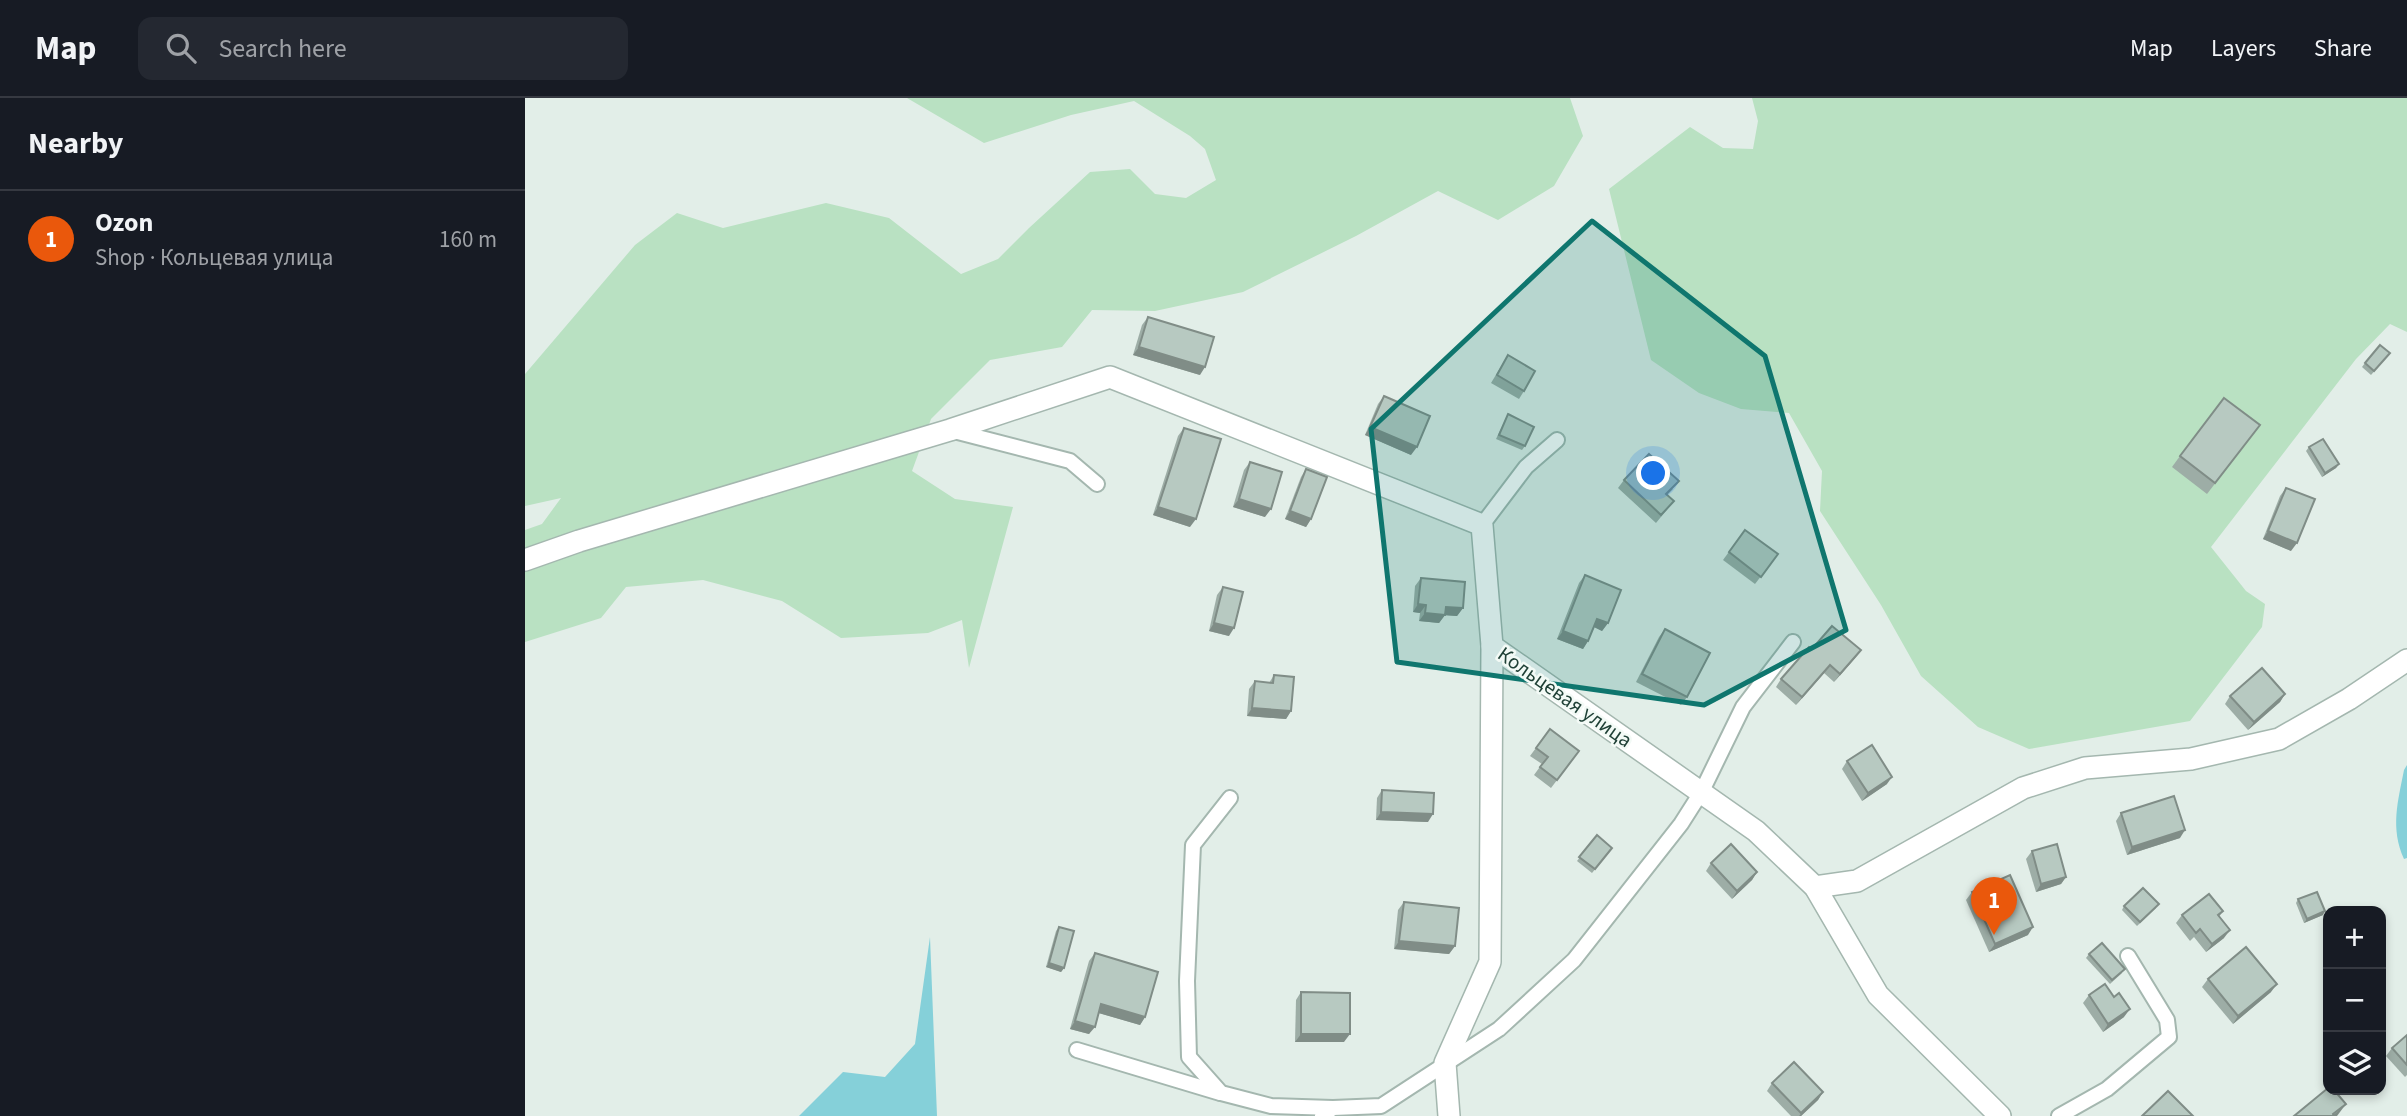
<!DOCTYPE html>
<meta charset="utf-8">
<style>
body{margin:0;font-family:"Source Sans 3",sans-serif;background:#242831;color:#f1f3f6}
.controls{position:absolute;right:21px;bottom:21px;display:grid;overflow:hidden;border-radius:14px;box-shadow:0 4px 10px #0003}
.controls button{width:63px;height:63px;display:grid;place-items:center;padding:0;border:0;border-bottom:2px solid #363941;background:#171b24;color:#f1f3f6;font:35px sans-serif}
.you{position:absolute;left:1129px;top:376px;width:24px;height:24px;margin:-18px;border:5px solid #fff;border-radius:50%;background:#1a73e8;box-shadow:0 0 0 10px #1a73e833}
.badge{display:grid;place-items:center;width:46px;height:46px;border-radius:50%;background:#ea580c;color:#fff;font-size:23px;font-weight:700}
.pin{position:absolute;translate:-50% -58px;filter:drop-shadow(0 2px 4px #0008)}
.pin::after{content:'';position:absolute;top:37px;width:24px;height:21px;background:inherit;clip-path:polygon(0 0,100% 0,50% 100%)}
.list{margin:0;padding:0;list-style:none}
h2{display:flex;justify-content:space-between;align-items:center;height:91px;margin:0;padding:0 28px;font-size:30px}
h2 small{font-size:23px;font-weight:400;color:#9ea1a6}
.list li{display:grid;grid-template-columns:46px 1fr auto;gap:21px;align-items:center;box-sizing:border-box;height:98px;padding:0 28px;border-top:2px solid #363941}
.list b{display:block;font-size:26px;white-space:nowrap}
.list p{margin:0;font-size:23px;white-space:nowrap;color:#9ea1a6}
.list em{font-size:23px;font-style:normal;color:#9ea1a6}
.icon{flex:none;width:38px;height:38px;fill:none;stroke:currentColor;stroke-width:2;stroke-linecap:round;stroke-linejoin:round}
.map{position:relative;flex:none;width:1882px;height:1018px;overflow:hidden}
header{display:flex;align-items:center;gap:42px;box-sizing:border-box;height:98px;padding:0 35px;background:#171b24;border-bottom:2px solid #363941}
header strong{font-size:33px}
nav{display:flex;gap:38px;margin-inline-start:auto;font-size:24px}
.search{width:490px;height:63px;background:#242831;display:flex;align-items:center;gap:18px;box-sizing:border-box;padding:0 24px;border-radius:14px;color:#9ea1a6;font-size:26px}
main{display:flex}
aside{flex:1;background:#171b24}
.map>svg:first-child{display:block}
.green{fill:#b9e1c2}
.water{fill:#85d0d9}
.lines{fill:none;stroke-linecap:round;stroke-linejoin:round}
.lane-casing{stroke:#a4b7af;stroke-width:18}
.street-casing{stroke:#a4b7af;stroke-width:24}
.lane{stroke:#fff;stroke-width:14}
.street{stroke:#fff;stroke-width:21}
.wall{fill:#9dada6}
.shaded-wall{fill:#808d87}
.building{fill:#b7c9c1;stroke:#808d87;stroke-width:2}
.marked{fill:#0f766e;fill-opacity:0.2;stroke:#0f766e;stroke-width:5;stroke-linejoin:round}
.labels{text-anchor:middle;dominant-baseline:central;stroke-width:5;stroke-linejoin:round;paint-order:stroke}
.street-label{font-size:21px;fill:#204137;stroke:#f3faf6}
</style>
<header>
<strong>Map</strong>
<div class="search"><svg class="icon" aria-label="search" viewBox="0 0 24 24"><circle cx="10" cy="10" r="6"/><path d="M15 15l6 6"/></svg>Search here</div>
<nav><a>Map</a><a>Layers</a><a>Share</a></nav>
</header>
<main>
<aside>
<h2>Nearby<small></small></h2>
<ul class="list">
<li><span class="badge">1</span><div><b>Ozon</b><p>Shop · Кольцевая улица</p></div><em>160 m</em></li>
</ul>
</aside>
<div class="map">
<svg width="1882" height="1018" viewBox="0 0 1882 1018">
<rect width="100%" height="100%" fill="#e2eee8"/>
<g class="green">
<polygon points="382,0 1045,0 1058,38 1029,88 973,122 913,93 831,138 718,194 630,213 567,212 537,249 465,262 406,321 387,373 430,401 488,409 444,570 437,522 403,535 316,540 257,503 178,482 101,489 76,520 0,544 0,432 17,426 36,400 0,408 0,276 110,147 152,115 198,130 301,105 364,120 436,176 473,161 504,130 565,74 605,71 630,96 661,100 691,82 680,51 665,38 609,3 546,17 459,45"/>
<polygon points="1227,0 1882,0 1882,234 1865,226 1831,261 1686,449 1721,493 1740,506 1737,529 1665,623 1504,651 1453,629 1396,578 1356,507 1295,413 1297,373 1264,315 1216,311 1174,295 1126,262 1084,91 1165,29 1198,50 1228,51 1233,23"/>
</g>
<g class="water">
<path d="M 1882,667 L 1882,760 L 1879,761 C 1865,730 1873,703 1879,672 Z"/>
<polygon points="405,839 412,1018 274,1018 318,974 360,979 390,946"/>
</g>
<g class="lines">
<g class="lane-casing">
<g id="lane">
<polyline points="425,332 545,363 572,386"/>
<polyline points="957,427 1001,369 1032,342"/>
<polyline points="705,700 668,747 662,883 664,959 696,995 746,1008 808,1010"/>
<polyline points="552,952 695,995"/>
<polyline points="797,1018 808,1010 856,1008 974,931 1049,862 1156,726 1177,693 1218,609 1268,544"/>
<polyline points="1534,1018 1582,991 1644,939 1642,922 1603,858"/>
</g>
</g>
<g class="street-casing">
<g id="street">
<polyline points="0,462 54,443 425,332 585,279 957,427 967,548 1231,733 1290,789 1353,897 1475,1018"/>
<polyline points="1290,789 1332,783 1498,690 1560,670 1666,661 1754,641 1824,601 1882,562"/>
<polyline points="924,1018 920,965 965,864 967,548"/>
</g>
</g>
<use href="#lane" class="lane"/>
<use href="#street" class="street"/>
</g>
<g class="wall">
<polygon points="623,219 675,277 608,257 617,227"/>
<polygon points="1865,255 1846,277 1837,269 1840,265"/>
<polygon points="983,257 999,293 994,301 966,285"/>
<polygon points="859,298 886,357 840,337 853,306"/>
<polygon points="983,316 1000,348 997,352 971,341"/>
<polygon points="1735,327 1682,396 1647,369 1655,358"/>
<polygon points="659,330 665,429 628,417 653,338"/>
<polygon points="1784,349 1814,366 1811,370 1797,379 1781,353"/>
<polygon points="725,364 740,419 708,409 719,372"/>
<polygon points="781,371 786,421 781,429 760,421 776,379"/>
<polygon points="1099,382 1148,391 1142,397 1149,403 1131,425 1093,390"/>
<polygon points="1761,390 1766,453 1738,441 1755,398"/>
<polygon points="1220,432 1253,456 1230,486 1198,462"/>
<polygon points="1060,477 1083,525 1077,533 1069,529 1063,543 1058,551 1032,541 1054,485"/>
<polygon points="896,480 938,510 932,518 920,517 914,525 894,523 895,515 888,514 890,488"/>
<polygon points="698,489 704,538 684,533 692,497"/>
<polygon points="1140,531 1162,599 1156,607 1111,584 1134,539"/>
<polygon points="1287,551 1330,560 1309,584 1299,575 1271,607 1251,589 1256,581"/>
<polygon points="749,577 766,613 761,621 722,618 724,591 730,583 744,585"/>
<polygon points="1760,596 1755,604 1723,632 1700,606 1705,598"/>
<polygon points="1025,631 1054,653 1026,690 1009,677 1017,666 1005,658"/>
<polygon points="1322,663 1362,686 1337,703 1317,671"/>
<polygon points="857,692 903,724 851,722 852,700"/>
<polygon points="1596,715 1655,740 1602,757 1591,723"/>
<polygon points="1072,737 1087,750 1067,775 1052,763"/>
<polygon points="1507,753 1541,779 1536,786 1511,794 1501,761"/>
<polygon points="1186,765 1232,774 1227,782 1207,801 1181,773"/>
<polygon points="1447,794 1503,837 1464,854 1441,802"/>
<polygon points="1773,801 1798,817 1779,825 1771,805"/>
<polygon points="879,804 930,848 924,856 869,851 873,812"/>
<polygon points="1599,808 1631,810 1612,828 1597,812"/>
<polygon points="1698,813 1694,819 1699,840 1681,854 1669,839 1665,843 1651,825 1657,817"/>
<polygon points="534,829 539,870 536,874 521,869 531,833"/>
<polygon points="570,855 620,919 615,927 574,915 564,936 545,931 564,863"/>
<polygon points="1564,856 1597,875 1585,886 1561,860"/>
<polygon points="1683,881 1746,894 1708,926 1677,889"/>
<polygon points="776,894 819,944 770,944 771,902"/>
<polygon points="1564,897 1599,919 1578,934 1558,905"/>
<polygon points="1882,937 1882,977 1880,979 1861,958 1867,950"/>
<polygon points="1247,985 1298,994 1293,1002 1276,1018 1266,1018 1242,993"/>
</g>
<g class="shaded-wall">
<polygon points="614,249 680,269 675,277 608,257"/>
<polygon points="845,329 892,349 886,357 840,337"/>
<polygon points="1814,366 1811,370 1797,379 1800,375"/>
<polygon points="714,401 746,411 740,419 708,409"/>
<polygon points="633,409 671,421 665,429 628,417"/>
<polygon points="765,413 786,421 781,429 760,421"/>
<polygon points="1743,433 1772,445 1766,453 1738,441"/>
<polygon points="893,506 901,507 895,515 888,514"/>
<polygon points="921,509 938,510 932,518 916,517 920,517 914,525 894,523 900,515"/>
<polygon points="1072,521 1083,525 1077,533 1067,528"/>
<polygon points="689,525 709,530 704,538 684,533"/>
<polygon points="1038,533 1063,543 1058,551 1032,541"/>
<polygon points="1336,552 1330,560 1309,584 1315,576"/>
<polygon points="1305,567 1299,575 1271,607 1277,599"/>
<polygon points="1760,596 1755,604 1723,632 1729,624"/>
<polygon points="727,610 766,613 761,621 722,618"/>
<polygon points="1367,679 1362,686 1337,703 1343,695"/>
<polygon points="856,714 908,716 903,724 851,722"/>
<polygon points="1660,732 1655,740 1602,757 1607,749"/>
<polygon points="1232,774 1227,782 1207,801 1212,793"/>
<polygon points="1541,779 1536,786 1511,794 1516,786"/>
<polygon points="1800,813 1798,817 1779,825 1782,821"/>
<polygon points="1508,829 1503,837 1464,854 1470,846"/>
<polygon points="1705,832 1699,840 1681,854 1687,846"/>
<polygon points="874,843 930,848 924,856 869,851"/>
<polygon points="524,865 539,870 536,874 521,869"/>
<polygon points="1752,886 1746,894 1708,926 1713,918"/>
<polygon points="576,906 620,919 615,927 570,914"/>
<polygon points="1605,911 1599,919 1578,934 1583,926"/>
<polygon points="550,923 570,929 564,936 545,931"/>
<polygon points="776,936 825,936 819,944 770,944"/>
<polygon points="1298,994 1293,1002 1276,1018 1274,1018"/>
<polygon points="1821,1006 1812,1018 1807,1018"/>
</g>
<g class="building">
<polygon points="623,219 689,239 680,269 614,249"/>
<polygon points="1855,247 1865,255 1849,273 1840,265"/>
<polygon points="983,257 1010,273 999,293 972,277"/>
<polygon points="859,298 905,318 892,349 845,329"/>
<polygon points="1699,300 1735,327 1690,385 1655,358"/>
<polygon points="983,316 1009,329 1000,348 974,337"/>
<polygon points="659,330 696,341 671,421 633,409"/>
<polygon points="1798,341 1814,366 1800,375 1784,349"/>
<polygon points="1124,356 1154,383 1141,396 1149,403 1136,417 1099,382"/>
<polygon points="725,364 757,374 746,411 714,401"/>
<polygon points="781,371 802,379 786,421 765,413"/>
<polygon points="1761,390 1790,401 1772,445 1743,433"/>
<polygon points="1220,432 1253,456 1236,479 1204,454"/>
<polygon points="1060,477 1096,492 1083,525 1072,521 1063,543 1038,533"/>
<polygon points="896,480 940,484 938,510 921,509 920,517 900,515 901,507 893,506"/>
<polygon points="698,489 718,494 709,530 689,525"/>
<polygon points="1307,528 1336,552 1315,576 1305,567 1277,599 1256,581 1284,549 1287,551"/>
<polygon points="1140,531 1185,555 1162,599 1117,576"/>
<polygon points="1737,570 1760,596 1729,624 1705,598"/>
<polygon points="749,577 769,579 766,613 727,610 730,583 748,585"/>
<polygon points="1025,631 1054,653 1032,682 1015,669 1023,659 1011,650"/>
<polygon points="1347,647 1367,679 1343,695 1322,663"/>
<polygon points="857,692 909,695 908,716 856,714"/>
<polygon points="1649,698 1660,732 1607,749 1596,715"/>
<polygon points="1072,737 1087,750 1070,771 1054,759"/>
<polygon points="1206,746 1232,774 1212,793 1186,765"/>
<polygon points="1532,746 1541,779 1516,786 1507,753"/>
<polygon points="1485,777 1508,829 1470,846 1447,794"/>
<polygon points="1618,790 1634,806 1615,824 1599,808"/>
<polygon points="1792,794 1800,813 1782,821 1773,801"/>
<polygon points="1684,796 1698,813 1693,817 1705,832 1687,846 1675,831 1671,835 1657,817"/>
<polygon points="879,804 934,810 930,848 874,843"/>
<polygon points="534,829 549,833 539,870 524,865"/>
<polygon points="1577,845 1600,871 1587,882 1564,856"/>
<polygon points="1721,849 1752,886 1713,918 1683,881"/>
<polygon points="570,855 633,874 620,919 576,906 570,929 550,923"/>
<polygon points="1580,886 1589,899 1594,895 1605,911 1583,926 1564,897"/>
<polygon points="776,894 825,895 825,936 776,936"/>
<polygon points="1882,937 1882,967 1867,950"/>
<polygon points="1269,964 1298,994 1276,1015 1247,985"/>
<polygon points="1803,990 1803,992 1809,992 1821,1006 1808,1016 1809,1018 1769,1018"/>
<polygon points="1643,993 1668,1018 1617,1018"/>
</g>
<path class="marked" d="M 1067,123 L 1240,258 L 1321,532 L 1179,607 L 872,564 L 846,331 Z"/>
<g class="labels">
<g class="street-label">
<text transform="translate(1040 599) rotate(35)">Кольцевая улица</text>
</g>
</g>
</svg>
<div class="controls">
<button>+</button>
<button>−</button>
<button><svg class="icon" aria-label="layers" viewBox="0 0 24 24"><path d="M12 4l9 5-9 5-9-5zM3 14l9 5 9-5"/></svg></button>
</div>
<div class="you"></div>
<div class="pin badge" style="left:1469px;top:837px">1</div>
</div>
</main>
